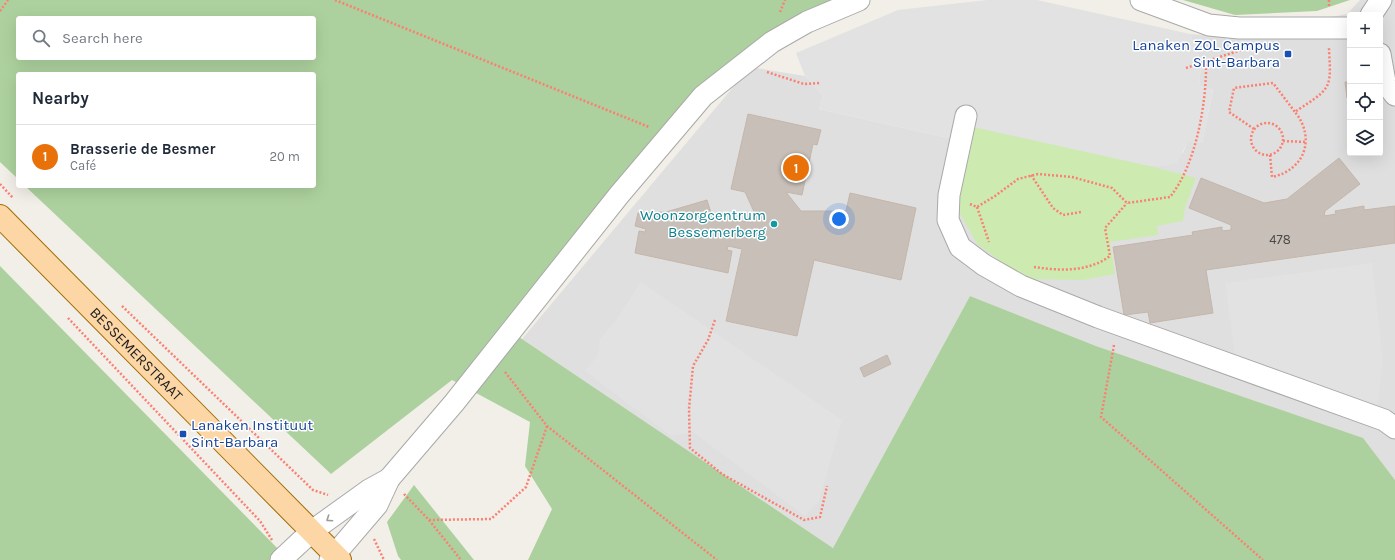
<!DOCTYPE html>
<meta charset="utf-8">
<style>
body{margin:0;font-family:Karla,sans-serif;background:#f6f6f7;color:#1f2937}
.controls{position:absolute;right:12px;top:12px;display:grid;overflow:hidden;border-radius:4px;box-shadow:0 4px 16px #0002}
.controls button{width:36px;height:36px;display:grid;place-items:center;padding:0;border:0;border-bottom:1px solid #e0e1e3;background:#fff;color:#1f2937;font:20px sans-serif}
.you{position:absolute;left:839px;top:219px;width:14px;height:14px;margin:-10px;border:3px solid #fff;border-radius:50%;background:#1a73e8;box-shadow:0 0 0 6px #1a73e833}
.badge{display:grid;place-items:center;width:26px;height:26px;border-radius:50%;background:#7c3aed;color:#fff;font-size:13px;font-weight:700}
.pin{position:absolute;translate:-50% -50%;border:2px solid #fff;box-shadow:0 1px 4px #0006}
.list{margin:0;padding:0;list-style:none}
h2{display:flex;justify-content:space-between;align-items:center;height:52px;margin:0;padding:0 16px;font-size:17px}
h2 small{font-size:13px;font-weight:400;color:#747a83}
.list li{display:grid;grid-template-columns:26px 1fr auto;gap:12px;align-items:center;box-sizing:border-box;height:64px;padding:0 16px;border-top:1px solid #e0e1e3}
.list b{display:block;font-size:15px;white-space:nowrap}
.list p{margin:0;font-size:13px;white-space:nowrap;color:#747a83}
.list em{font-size:13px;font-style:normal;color:#747a83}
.icon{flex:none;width:22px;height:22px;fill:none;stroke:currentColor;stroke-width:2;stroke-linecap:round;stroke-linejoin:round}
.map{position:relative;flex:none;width:1395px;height:560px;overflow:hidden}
.search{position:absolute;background:#fff;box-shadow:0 4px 16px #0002;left:16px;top:16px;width:300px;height:44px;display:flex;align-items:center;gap:10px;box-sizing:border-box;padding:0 14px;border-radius:4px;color:#747a83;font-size:15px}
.panel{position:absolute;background:#fff;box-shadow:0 4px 16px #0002;left:16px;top:72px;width:300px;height:116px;border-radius:4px}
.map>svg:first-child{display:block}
.residential{fill:#e0dfdf;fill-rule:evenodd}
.grass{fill:#cdebb0}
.forest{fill:#add19e;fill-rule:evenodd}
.parking{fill:#e2e2e2}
.building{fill:#c7bfb8;stroke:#c4b6ab}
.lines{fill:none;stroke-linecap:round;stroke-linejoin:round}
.minor-casing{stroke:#a9a9a9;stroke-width:23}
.major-casing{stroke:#a06b00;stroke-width:24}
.path{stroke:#fa8072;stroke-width:2.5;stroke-dasharray:2 2;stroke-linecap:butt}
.minor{stroke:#fff;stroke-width:21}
.major{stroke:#fcd6a4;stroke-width:22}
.oneway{stroke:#9c9c9c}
.transit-dot{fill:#1a4fb4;stroke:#fff;stroke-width:1.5}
.culture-dot{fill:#0f9aa8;stroke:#fff;stroke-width:1.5}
.labels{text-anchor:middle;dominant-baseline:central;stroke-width:3;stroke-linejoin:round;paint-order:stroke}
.number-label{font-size:13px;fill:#4b4948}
.transit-label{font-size:15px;fill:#164399;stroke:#fff;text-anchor:end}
.culture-label{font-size:15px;fill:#0d838f;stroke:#fff;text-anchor:end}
.street-label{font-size:15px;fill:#222;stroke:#fff}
</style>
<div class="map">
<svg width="1395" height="560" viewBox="0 0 1395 560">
<rect width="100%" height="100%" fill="#f2efe9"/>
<path class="residential" d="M 1360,0 L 1395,0 L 1395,480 L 1362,438 L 1096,346 L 970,296 L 833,548 L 522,339 L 750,67 L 805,76 L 823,95 L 819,109 L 948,138 L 952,122 L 1183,153 L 1188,140 L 1202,143 L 1213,90 L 1199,86 L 1201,62 L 1190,34 L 1225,37 L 1347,14 ZM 1350,15 L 1380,15 L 1380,153 L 1350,153 Z"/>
<polygon class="grass" points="973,127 1150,166 1196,178 1185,208 1183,221 1157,226 1158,235 1110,242 1115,274 1084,280 1025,279 977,244 955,205"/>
<g class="forest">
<path d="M 0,0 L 836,0 L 734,59 L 502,328 L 522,339 L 833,548 L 970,296 L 1096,346 L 1363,438 L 1395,480 L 1395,560 L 528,560 L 552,509 L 525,466 L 530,422 L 452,380 L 331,474 L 25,186 L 314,186 L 314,74 L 18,74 L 18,179 L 0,162 ZM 18,18 L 314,18 L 314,58 L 18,58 Z"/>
<polygon points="1183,0 1350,0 1317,11 1235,15"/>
<polygon points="0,266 289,560 0,560"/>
<polygon points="414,485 474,560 401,560 398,556 387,522"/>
</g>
<g class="parking">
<polygon points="987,0 1037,0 1190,34 1201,62 1199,86 1213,89 1202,143 1188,141 1177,163 1166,166 1150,166 952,122 948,138 819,109 823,95 805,76 796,53 898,10"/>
<polygon points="1372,263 1383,360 1376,418 1235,355 1225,283"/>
<polygon points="641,282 842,420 819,501 805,516 693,432 671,436 585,371 598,355 600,339 616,320"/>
</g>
<g class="building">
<polygon points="1345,82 1350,82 1350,97 1347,98"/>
<polygon points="748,114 821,130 817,145 813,144 802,195 786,192 801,211 846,211 850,193 916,208 901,280 814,260 797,336 726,321 742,249 728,246 727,250 732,251 728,273 635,253 639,231 645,232 646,229 635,226 638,213 666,212 707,200 713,219 753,222 756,216 745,192 731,189"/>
<polygon points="1339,158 1360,184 1325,211 1324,216 1336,214 1335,211 1364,206 1364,210 1395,206 1395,243 1206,270 1213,313 1150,323 1148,312 1124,315 1113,247 1193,235 1192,232 1222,227 1222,231 1231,230 1231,225 1189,208 1201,178 1264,203 1287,199"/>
<polygon points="887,355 891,364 864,377 860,368"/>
</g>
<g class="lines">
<g class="minor-casing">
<g id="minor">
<polyline points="1141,0 1209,25 1239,28 1350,28"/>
<polyline points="1371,15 1381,0"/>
<polyline points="1380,54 1385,82 1395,95"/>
<polyline points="966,116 949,195 948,220 960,247 984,265 1021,286 1098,317 1384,420 1395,428"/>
<polyline points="281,560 312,531 369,490 389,479"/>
<polyline points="330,560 377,505 389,479 454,403 619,195 703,96 772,42 807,22 859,0"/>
</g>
</g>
<g class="major-casing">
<g id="major">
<path id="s1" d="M 0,216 L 340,560"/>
</g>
</g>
<g class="path">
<polyline points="335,0 649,127"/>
<polyline points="1329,0 1329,7"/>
<polyline points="0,11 8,0"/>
<polyline points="780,12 785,0"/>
<polyline points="1186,68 1241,50"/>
<polyline points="767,72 804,84 820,83"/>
<circle cx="1267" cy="139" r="16"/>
<path d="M 1254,129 L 1229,112 L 1234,88 L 1273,83 L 1295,112 C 1304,105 1321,97 1327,86 C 1332,76 1329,59 1329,48"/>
<polyline points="1283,141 1306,142"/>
<path d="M 1270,155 L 1272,177 C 1305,170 1316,138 1295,112"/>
<polyline points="1031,175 1053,208 1063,215 1081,212"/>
<polyline points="0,184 13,198"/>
<path d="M 970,204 L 977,207 L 995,196 L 1018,179 L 1038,174 L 1072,177 L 1112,188 L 1127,203 L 1170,197 C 1196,165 1207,102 1206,61"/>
<polyline points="977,207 989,242"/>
<path d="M 1034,267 C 1059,271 1089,272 1110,256 L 1105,228 L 1127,203"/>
<polyline points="122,306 313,490 328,495"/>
<polyline points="68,318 260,521 272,540"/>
<polyline points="715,320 708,340 693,366 689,409 690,448 722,474 804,520 820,517 827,486"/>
<polyline points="1114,345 1101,417 1263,560"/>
<polyline points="505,372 547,426 717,560"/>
<polyline points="404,494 429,520 491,519 526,487 547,426"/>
<polyline points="429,520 461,560"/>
<polyline points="374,539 384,560"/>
</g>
<use href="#minor" class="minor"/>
<use href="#major" class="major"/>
</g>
<defs><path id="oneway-chevron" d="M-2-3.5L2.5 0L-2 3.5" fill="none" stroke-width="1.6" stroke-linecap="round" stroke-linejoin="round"/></defs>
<use class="oneway" href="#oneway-chevron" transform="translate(329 519) rotate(146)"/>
<g class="transit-dot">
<rect x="1284" y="50" width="8" height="8" rx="2"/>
<rect x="179" y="430" width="8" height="8" rx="2"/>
</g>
<circle class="culture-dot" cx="774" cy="224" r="4"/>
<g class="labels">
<g class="number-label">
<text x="1280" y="239">478</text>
</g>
<g class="transit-label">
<text x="1280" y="45">Lanaken ZOL Campus<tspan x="1280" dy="17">Sint-Barbara</tspan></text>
<text x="191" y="425" text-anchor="start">Lanaken Instituut<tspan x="191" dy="17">Sint-Barbara</tspan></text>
</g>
<g class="culture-label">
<text x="766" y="215">Woonzorgcentrum<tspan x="766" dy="17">Bessemerberg</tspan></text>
</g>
<g class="street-label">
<text stroke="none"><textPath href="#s1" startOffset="194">BESSEMERSTRAAT</textPath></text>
</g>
</g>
</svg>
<div class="controls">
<button>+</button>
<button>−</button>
<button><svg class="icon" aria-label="locate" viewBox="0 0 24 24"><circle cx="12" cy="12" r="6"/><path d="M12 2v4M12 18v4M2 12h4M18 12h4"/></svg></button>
<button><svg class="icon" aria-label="layers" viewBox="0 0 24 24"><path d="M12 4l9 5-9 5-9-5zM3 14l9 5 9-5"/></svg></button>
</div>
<div class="you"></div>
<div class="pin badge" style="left:796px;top:168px;background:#e8710a">1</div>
<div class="search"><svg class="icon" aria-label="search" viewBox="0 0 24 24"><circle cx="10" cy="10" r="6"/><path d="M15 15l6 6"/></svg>Search here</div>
<section class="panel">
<h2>Nearby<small></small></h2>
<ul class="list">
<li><span class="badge" style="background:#e8710a">1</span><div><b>Brasserie de Besmer</b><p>Café</p></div><em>20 m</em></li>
</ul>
</section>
</div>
